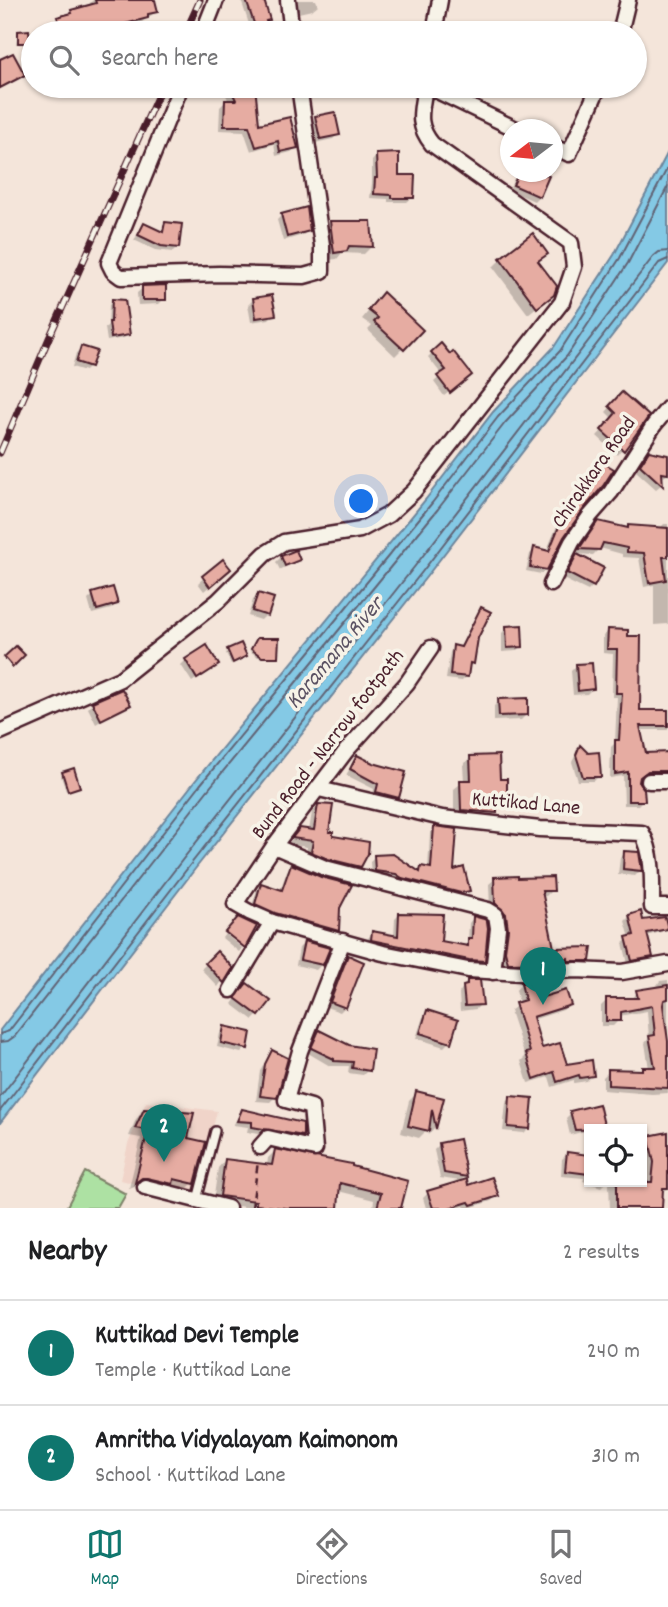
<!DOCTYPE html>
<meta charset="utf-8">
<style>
body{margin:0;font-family:Dekko,sans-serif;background:#f2f2f2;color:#202124}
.controls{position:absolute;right:21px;bottom:21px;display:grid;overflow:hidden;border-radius:0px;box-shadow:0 2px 5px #0004}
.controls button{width:63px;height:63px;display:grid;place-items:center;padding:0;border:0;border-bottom:2px solid #e0e0e0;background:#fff;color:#202124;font:35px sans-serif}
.compass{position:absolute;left:500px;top:119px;width:63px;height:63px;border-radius:50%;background:#fff;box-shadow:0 2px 5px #0004;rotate:254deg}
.you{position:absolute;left:362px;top:502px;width:24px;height:24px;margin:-18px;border:5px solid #fff;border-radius:50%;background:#1a73e8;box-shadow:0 0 0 10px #1a73e833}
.badge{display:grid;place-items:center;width:46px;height:46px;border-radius:50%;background:#0f766e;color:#fff;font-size:23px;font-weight:700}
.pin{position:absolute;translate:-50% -58px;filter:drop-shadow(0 2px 4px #0008)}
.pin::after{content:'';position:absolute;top:37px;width:24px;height:21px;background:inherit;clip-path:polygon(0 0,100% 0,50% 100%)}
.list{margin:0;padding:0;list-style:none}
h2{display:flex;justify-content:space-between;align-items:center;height:91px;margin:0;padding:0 28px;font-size:30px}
h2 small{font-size:23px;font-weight:400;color:#757577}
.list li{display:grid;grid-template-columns:46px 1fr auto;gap:21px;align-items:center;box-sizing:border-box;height:105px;padding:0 28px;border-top:2px solid #e0e0e0}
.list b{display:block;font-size:26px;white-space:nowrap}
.list p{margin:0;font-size:23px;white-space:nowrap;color:#757577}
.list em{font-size:23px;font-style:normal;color:#757577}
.icon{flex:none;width:38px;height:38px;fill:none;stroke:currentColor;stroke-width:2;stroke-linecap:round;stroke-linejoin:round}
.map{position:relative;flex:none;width:668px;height:1208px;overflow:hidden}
.search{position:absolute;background:#fff;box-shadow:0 2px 5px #0004;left:21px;right:21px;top:21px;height:77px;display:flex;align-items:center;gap:18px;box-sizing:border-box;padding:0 24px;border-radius:38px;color:#757577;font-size:26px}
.sheet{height:301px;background:#fff}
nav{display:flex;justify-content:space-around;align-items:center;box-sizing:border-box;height:98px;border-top:2px solid #e0e0e0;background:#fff;font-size:19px;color:#757577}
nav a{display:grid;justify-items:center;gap:4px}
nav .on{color:#0f766e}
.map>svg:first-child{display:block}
.built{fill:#f0d4c9}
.green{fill:#ade1a3;stroke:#7c8067;stroke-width:2}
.water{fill:#84c9e5;stroke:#6d859b;stroke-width:2}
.shadow{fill:#0003}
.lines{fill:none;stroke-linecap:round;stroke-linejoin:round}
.shore{stroke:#616375;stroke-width:2}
.building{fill:#e6aca2;stroke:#4a1f2b;stroke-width:2}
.service-casing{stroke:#4a1f2b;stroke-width:12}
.minor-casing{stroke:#4a1f2b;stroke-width:19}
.path{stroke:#4a1f2b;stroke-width:2.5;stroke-dasharray:7 5;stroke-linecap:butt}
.service{stroke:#f7f3e8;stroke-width:7}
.minor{stroke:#f7f3e8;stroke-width:14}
.rail-casing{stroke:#4a1f2b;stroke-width:7}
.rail{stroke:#f7f3e8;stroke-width:4.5;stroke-dasharray:13;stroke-linecap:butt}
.labels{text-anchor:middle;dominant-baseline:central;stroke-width:7;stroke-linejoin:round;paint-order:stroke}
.street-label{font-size:21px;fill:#4a1f2b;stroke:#f7f3e8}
.water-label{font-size:23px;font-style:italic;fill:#5b5263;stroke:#f7f3e8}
</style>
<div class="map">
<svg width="668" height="1208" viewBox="0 0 668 1208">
<rect width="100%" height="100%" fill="#f4e5da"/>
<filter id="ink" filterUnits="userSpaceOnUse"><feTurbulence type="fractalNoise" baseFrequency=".0143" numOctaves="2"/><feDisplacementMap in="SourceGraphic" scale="14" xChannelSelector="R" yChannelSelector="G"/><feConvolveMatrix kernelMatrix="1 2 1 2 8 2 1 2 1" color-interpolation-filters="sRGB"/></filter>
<g filter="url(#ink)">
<polygon class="built" points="146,1102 217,1111 196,1198 120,1180 128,1144"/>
<polygon class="green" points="85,1172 126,1194 118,1208 66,1208"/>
<polygon class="water" points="668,152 668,263 427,576 195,869 0,1123 0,1030 195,781 426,499 493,412 554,347 614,255"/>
<g class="shadow">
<polygon points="93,0 152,0 157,11 142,22 102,33 56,33 53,24 58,19 91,7 90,3"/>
<polygon points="241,0 262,0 273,33 252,33"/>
<polygon points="291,0 316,0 318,5 312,10 294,14"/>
<polygon points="218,24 229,25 228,33 213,33"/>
<polygon points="18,32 28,42 26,44 16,44"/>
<polygon points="222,86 255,86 257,126 296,147 291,152 276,156 274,144 251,151 244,131 219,130 220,107 225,102 229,102"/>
<polygon points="316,118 338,134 333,139 315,143 311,123"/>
<polygon points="377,155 398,176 413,197 407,202 388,202 388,199 370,198 372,183 372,161"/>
<polygon points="517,172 534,172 547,177 539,196 534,201 509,190"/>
<polygon points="282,215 308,230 303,235 283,241 277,220"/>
<polygon points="331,223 372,246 364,254 342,253 337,259 327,260 323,231"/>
<polygon points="165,224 178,247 173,252 155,250 134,240 144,225 160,233"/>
<polygon points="546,254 537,262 553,294 528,314 493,267 501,259"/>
<polygon points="143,288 164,299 159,304 138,305 137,293"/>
<polygon points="253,300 274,314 269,319 251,322 248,305"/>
<polygon points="113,301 128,334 124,338 107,341 105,328 108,325 109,305"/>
<polygon points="376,302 420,331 395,356 368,330 372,326 362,319"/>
<polygon points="82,348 90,366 85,371 72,367 76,353"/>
<polygon points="432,353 449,357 465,379 444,396 434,382 442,375 428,357"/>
<polygon points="622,394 647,416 617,455 597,436 613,419 606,412"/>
<polygon points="649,453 668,457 668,474 661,479 661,485 656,489 636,471"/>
<polygon points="600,463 546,569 541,574 526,571 530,554 535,549 546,552 557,526"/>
<polygon points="664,524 668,524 668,624 654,625 654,585 644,587 639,558 622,557 622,554 600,548 593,555 576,554 593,529 659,529"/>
<polygon points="281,557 298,559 280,570 276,562"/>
<polygon points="577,557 593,586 588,591 563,579"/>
<polygon points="223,561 224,574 204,591 198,583"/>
<polygon points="93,595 116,604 111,609 92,614 88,600"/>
<polygon points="258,595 266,615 261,620 248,616 253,600"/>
<polygon points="481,609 472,663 467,668 466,677 462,681 446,679 450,652 454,647 460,648"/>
<polygon points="507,628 521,646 516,651 502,652 502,633"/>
<polygon points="608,631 626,631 638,712 668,712 668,730 639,730 644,755 668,754 668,779 663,776 640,777 637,780 643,800 638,805 624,805 623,776 610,778 611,747 615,743 617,697 612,697 613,654 603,653 603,636"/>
<polygon points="256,642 277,656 275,658 258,657 250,651"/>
<polygon points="228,651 243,658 231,664 226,653"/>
<polygon points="186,660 217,664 192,682 181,665"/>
<polygon points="576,666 592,689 587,694 573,695 571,671"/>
<polygon points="499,701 527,714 521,720 494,721 494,706"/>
<polygon points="93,703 128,704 96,724 88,708"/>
<polygon points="580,747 599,776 594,781 578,781 572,762"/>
<polygon points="357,757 398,797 393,802 372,797 374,789 346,775"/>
<polygon points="470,758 498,781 506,796 498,803 495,803 496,812 488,819 454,817 454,789 464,781 463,765"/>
<polygon points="63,774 76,788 66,791 61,776"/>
<polygon points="319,805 327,833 359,866 353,873 306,858 307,847 288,844 294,837 309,831 312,812"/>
<polygon points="435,828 452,872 468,890 463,895 455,897 371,875 370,862 375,857 417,872 422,868 428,869 430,833"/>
<polygon points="625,853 640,871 635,876 618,874 620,858"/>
<polygon points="291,866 338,908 337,930 332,935 251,909 257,890 262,885 280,891 287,871"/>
<polygon points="495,879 552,890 546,896 542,896 553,949 589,960 583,966 563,966 563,963 547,967 502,968 490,909 489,884"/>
<polygon points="399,915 439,942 464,947 468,941 469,923 473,918 483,961 478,965 367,944 368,938 373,933 394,937 395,919"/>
<polygon points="630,916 666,928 661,932 646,936 651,956 647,961 628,964 623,943 630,938 625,921"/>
<polygon points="225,934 242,948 239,952 222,938"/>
<polygon points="304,943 322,964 316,970 296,965 299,948"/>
<polygon points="217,954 231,968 218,987 201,969"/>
<polygon points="348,957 345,1007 340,1012 326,1007 343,962"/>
<polygon points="668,980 668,1093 652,1094 603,1090 603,1077 609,1071 640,1072 643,1069 649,1069 645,1043 649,1038 647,1011 619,1016 619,1020 613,1026 601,1026 601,1006 607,1000 632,1000 637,992 654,989 660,981"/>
<polygon points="467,981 481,1004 476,1009 460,1011 459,993"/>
<polygon points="521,984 541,999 569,1004 563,1010 532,1020 541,1050 565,1066 592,1075 587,1081 574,1083 574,1080 552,1087 549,1077 528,1083 521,1061 525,1057 510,1011 519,1004 516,990"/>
<polygon points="242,990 258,1015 253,1020 232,1004"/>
<polygon points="428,1012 449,1042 444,1047 416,1038 423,1017"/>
<polygon points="225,1028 246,1048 241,1053 217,1047 220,1033"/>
<polygon points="319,1032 349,1046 368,1070 363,1075 348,1073 349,1066 330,1066 308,1053 314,1037"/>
<polygon points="272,1052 275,1097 270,1102 256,1101 260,1071"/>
<polygon points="417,1093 441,1100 434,1128 428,1135 427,1130 419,1138 401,1133 409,1101"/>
<polygon points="511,1098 529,1128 524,1133 503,1131 506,1103"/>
<polygon points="144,1111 186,1139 193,1183 185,1191 163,1191 138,1185 129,1188 141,1138 129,1136 136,1119"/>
<polygon points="243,1111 301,1136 296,1141 247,1132 248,1127 233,1125"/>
<polygon points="571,1113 589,1129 589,1130 570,1135 566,1118"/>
<polygon points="668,1134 667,1188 661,1194 660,1208 610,1208 609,1184 612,1182 642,1182 642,1177 647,1177 647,1170 642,1145 649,1138"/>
<polygon points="439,1145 465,1176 460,1181 440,1178 434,1150"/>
<polygon points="275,1151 406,1182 399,1208 373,1208 374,1200 338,1191 336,1208 250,1208 213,1202 218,1168 225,1160 267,1166 268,1158"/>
<polygon points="567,1154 589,1156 589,1182 606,1182 601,1187 583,1181 584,1178 561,1176 562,1159"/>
<polygon points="428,1193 497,1196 491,1201 469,1208 465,1208 464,1206 457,1208 426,1208 423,1198"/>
</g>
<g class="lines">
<g class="shore">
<polyline points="0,1034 9,1031 200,785 432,503 498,417 560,351 620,258 668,167"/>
<polyline points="0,1042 8,1041 15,1036 207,791 438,509 505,423 567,356 628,263 668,186"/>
<polyline points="0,1097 183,859 415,566 653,257 659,252 668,251"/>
<polyline points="0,1111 190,865 422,572 659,263 668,259"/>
</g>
</g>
<g class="building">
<polygon points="95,0 155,0 158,12 148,14 148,18 91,33 63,33 57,17 72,13 71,10 96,3"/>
<polygon points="246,0 264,0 270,20 266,21 269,29 257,32"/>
<polygon points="29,30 30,43 18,43 18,31"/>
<polygon points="13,53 25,75 0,88 0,59"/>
<polygon points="229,86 255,86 259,124 290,117 298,148 280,152 278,141 256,147 249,126 224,126 225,100 236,100"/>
<polygon points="335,112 340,135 320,139 315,116"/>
<polygon points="399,153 399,175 415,175 414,198 392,198 392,195 374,194 375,178 377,178 376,154"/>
<polygon points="519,172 538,172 549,176 540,197 513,185"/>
<polygon points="307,207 310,231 287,237 281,214"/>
<polygon points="330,221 371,221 373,247 349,246 347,251 334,253"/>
<polygon points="165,222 182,224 179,248 161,246 138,235 144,223 163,232"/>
<polygon points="533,233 548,254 538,261 557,286 554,295 537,308 500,258"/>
<polygon points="166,285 166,300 142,300 142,286"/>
<polygon points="383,292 423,330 404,350 374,322 378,318 368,310"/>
<polygon points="272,295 276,315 256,318 253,298"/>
<polygon points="112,299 125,300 130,335 111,338 109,322 111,322"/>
<polygon points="441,343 450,354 453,351 472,375 450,393 437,376 446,370 431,352"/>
<polygon points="81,346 97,351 91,367 76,362"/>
<polygon points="622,392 649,416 624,451 601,430 616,413 609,406"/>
<polygon points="649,451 668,455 668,474 662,473 663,486 640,465"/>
<polygon points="599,460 614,469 603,486 583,510 564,537 547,570 530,567 534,547 549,551 562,519 592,477"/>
<polygon points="598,521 628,528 628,525 668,528 668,557 663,557 666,580 649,583 644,553 627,552 627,548 603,543 600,550 579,549"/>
<polygon points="296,550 300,560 285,566 281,556"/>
<polygon points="577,554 604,568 594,587 567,573"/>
<polygon points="223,559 231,569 210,587 202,576"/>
<polygon points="113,587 118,604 97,610 92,593"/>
<polygon points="258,593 274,598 268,616 252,611"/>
<polygon points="481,607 491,612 478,638 474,664 470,663 468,677 450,675 453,645 461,647"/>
<polygon points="522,625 523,647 507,648 506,626"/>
<polygon points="608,629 628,630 628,636 641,636 640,710 668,710 668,726 640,726 646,753 668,752 668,771 648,771 640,777 639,782 644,789 645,801 628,801 628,772 615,774 615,740 619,740 622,693 616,693 617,649 607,649"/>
<polygon points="257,638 279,638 278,657 262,657 251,649"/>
<polygon points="241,643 247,656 233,663 227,649"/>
<polygon points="207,645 219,665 197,679 185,659"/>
<polygon points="16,646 25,655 13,667 4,657"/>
<polygon points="592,663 594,689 578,691 576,664"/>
<polygon points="122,689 131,705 101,720 92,702"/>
<polygon points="528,698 528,715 499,716 498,699"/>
<polygon points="580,745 588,753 599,752 601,777 583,777 576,755"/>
<polygon points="357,755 373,763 406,772 399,798 376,792 378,784 350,769"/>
<polygon points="499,755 500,779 507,779 507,797 497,797 497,813 461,810 460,780 471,780 470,756"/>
<polygon points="74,768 80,787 68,791 62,772"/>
<polygon points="318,804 333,805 329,832 333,832 333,836 369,842 368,854 361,867 328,859 311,852 313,841 292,838 300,828 314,830"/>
<polygon points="434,826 457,829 454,870 464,867 470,891 461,893 402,878 396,874 375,871 374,855 393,854 420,872 421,866 431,868"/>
<polygon points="624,851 639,852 642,871 623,869"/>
<polygon points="291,864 321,877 352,885 340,908 339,931 275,913 255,904 261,883 282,890"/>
<polygon points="518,876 518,878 553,877 554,891 542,891 554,948 592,947 590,961 568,961 568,958 554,962 508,963 505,951 508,929 506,914 495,903 494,877"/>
<polygon points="641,911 643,920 665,917 668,929 647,933 653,957 632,961 626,937 634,935 629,915"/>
<polygon points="399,913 443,914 441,941 468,946 468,938 472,938 473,916 484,919 487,921 488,928 485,961 469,960 371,940 372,931 398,936"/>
<polygon points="238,917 257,926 245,948 225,932"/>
<polygon points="304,941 330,948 323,965 300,960"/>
<polygon points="217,951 233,968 224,983 205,963"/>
<polygon points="348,955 364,962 346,1008 330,1002"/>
<polygon points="467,980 480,980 483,1005 465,1006 463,986 467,985"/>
<polygon points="539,982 543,997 566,990 571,1005 533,1017 542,1048 560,1043 567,1064 592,1060 594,1076 580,1078 579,1075 557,1082 554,1072 534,1079 526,1053 530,1052 515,1003 525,1000 521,983"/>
<polygon points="247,983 271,1001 259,1016 235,998"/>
<polygon points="668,985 668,999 664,1000 663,1005 668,1041 668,1088 608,1085 608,1069 642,1070 642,1067 655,1067 649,1036 655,1035 652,1006 621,1012 621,1021 606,1021 606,998 638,998 636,990"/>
<polygon points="427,1010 458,1020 451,1043 420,1033"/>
<polygon points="224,1026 251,1032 248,1049 221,1043"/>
<polygon points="319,1030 349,1045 373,1049 370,1071 352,1068 353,1062 334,1061 334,1059 311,1048"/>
<polygon points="272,1050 288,1058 277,1098 260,1096 265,1064"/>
<polygon points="416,1091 444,1098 436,1129 432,1109 429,1131 408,1126"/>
<polygon points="510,1096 533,1098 530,1129 508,1127"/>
<polygon points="599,1104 605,1129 575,1130 570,1111"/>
<polygon points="144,1109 194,1113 188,1138 206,1142 195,1184 174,1179 173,1184 147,1178 142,1178 135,1183 148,1130 135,1128"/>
<polygon points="242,1109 303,1123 303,1136 252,1127 252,1122 237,1121"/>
<polygon points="668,1132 668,1188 663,1188 662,1208 617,1208 617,1182 652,1182 654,1162 648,1136"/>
<polygon points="459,1139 467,1177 444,1173 439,1143"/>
<polygon points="275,1149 352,1164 352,1166 408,1181 401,1208 377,1208 381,1193 340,1183 338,1208 285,1208 256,1205 256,1201 220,1196 225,1159 272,1165"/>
<polygon points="567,1152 589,1155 589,1174 565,1171"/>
<polygon points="492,1177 499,1196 471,1205 469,1202 449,1208 433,1208 427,1191 467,1179 468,1185"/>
</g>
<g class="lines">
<g class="service-casing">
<polyline id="service" points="197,1200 215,1131"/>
</g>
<g class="minor-casing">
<g id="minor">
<polyline points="288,0 292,33"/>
<polyline points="203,33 216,0"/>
<polyline points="434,33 440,0"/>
<polyline points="620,33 628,0"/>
<polyline points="181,86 109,263 113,271 121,277 219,274 304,276 322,271 322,245 299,86"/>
<polyline points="427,86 518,130"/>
<polyline points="552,146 569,154 599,86"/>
<polyline points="551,584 572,542 590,516 611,492 654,425 668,408"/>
<polyline points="431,648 407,683 346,751 274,846 235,904 249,912 272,922 383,953 468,970 522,973 576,970 622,972 668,964"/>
<path d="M 0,732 L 120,679 L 218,601 L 265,554 L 284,542 L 360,530 L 388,515 L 414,491 L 562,302 L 574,267 L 571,243 L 432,144 C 415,123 422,110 425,86"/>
<polyline points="649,781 668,781"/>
<path d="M 319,789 L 442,818 L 540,829 L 642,833 C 654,854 652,883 652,907 L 668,907"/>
<polyline points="274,846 325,868 488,910 496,915 498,928 493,972"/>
<polyline points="231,990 272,922"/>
<polyline points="260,1147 268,1138 315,1149 311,1107 286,1100 300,1051 343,941"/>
<polyline points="145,1187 228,1208"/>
</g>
</g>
<polyline class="path" points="252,1208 258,1161"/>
<use href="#service" class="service"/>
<use href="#minor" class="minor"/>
<g class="rail-casing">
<g id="rail">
<polyline points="185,33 200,0"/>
<polyline points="0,453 49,338 162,86"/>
</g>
</g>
<use href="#rail" class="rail"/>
</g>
</g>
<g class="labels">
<g class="street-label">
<text transform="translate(595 473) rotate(-55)">Chirakkara Road</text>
<text transform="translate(329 745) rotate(-52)">Bund Road - Narrow footpath</text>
<text transform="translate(526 805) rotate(5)">Kuttikad Lane</text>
</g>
<g class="water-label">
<text transform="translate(336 654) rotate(-50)">Karamana River</text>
</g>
</g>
</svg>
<div class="controls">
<button><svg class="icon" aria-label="locate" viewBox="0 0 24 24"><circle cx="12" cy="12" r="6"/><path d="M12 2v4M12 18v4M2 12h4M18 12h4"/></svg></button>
</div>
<svg class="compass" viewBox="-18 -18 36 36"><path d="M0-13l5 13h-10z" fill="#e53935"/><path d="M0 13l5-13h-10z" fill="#757577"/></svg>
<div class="you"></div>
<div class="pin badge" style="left:543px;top:1005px">1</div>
<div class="pin badge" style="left:164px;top:1162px">2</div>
<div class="search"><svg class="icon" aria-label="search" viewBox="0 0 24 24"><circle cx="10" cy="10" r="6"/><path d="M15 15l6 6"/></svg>Search here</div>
</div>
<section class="sheet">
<h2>Nearby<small>2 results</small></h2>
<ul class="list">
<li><span class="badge">1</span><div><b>Kuttikad Devi Temple</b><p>Temple · Kuttikad Lane</p></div><em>240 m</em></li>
<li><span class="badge">2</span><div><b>Amritha Vidyalayam Kaimonom</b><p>School · Kuttikad Lane</p></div><em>310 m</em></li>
</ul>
</section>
<nav>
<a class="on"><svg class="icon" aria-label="map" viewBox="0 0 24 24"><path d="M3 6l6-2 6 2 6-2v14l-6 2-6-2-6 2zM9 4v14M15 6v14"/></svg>Map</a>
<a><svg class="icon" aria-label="directions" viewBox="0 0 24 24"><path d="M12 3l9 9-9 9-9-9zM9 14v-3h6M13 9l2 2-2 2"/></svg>Directions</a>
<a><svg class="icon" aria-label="saved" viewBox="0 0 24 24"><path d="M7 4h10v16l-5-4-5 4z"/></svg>Saved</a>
</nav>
